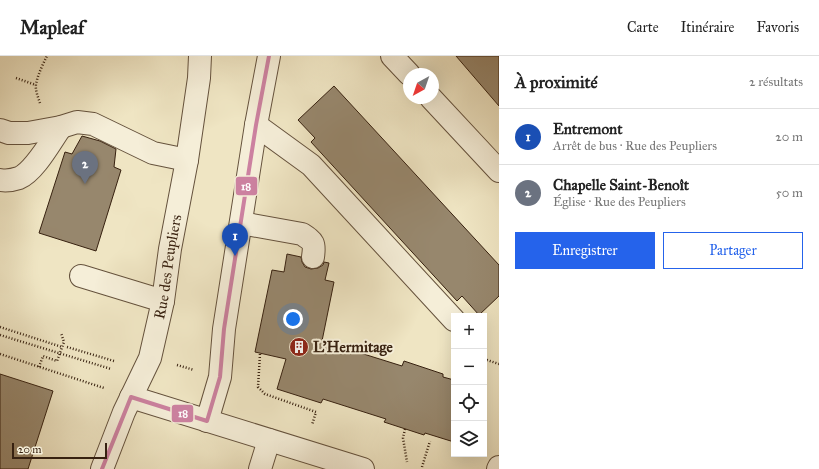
<!DOCTYPE html>
<html lang="fr">
<meta charset="utf-8">
<style>
body{margin:0;font-family:"IM FELL Great Primer",serif;background:#f6f6f6;color:#222}
.controls{position:absolute;right:12px;bottom:12px;display:grid;overflow:hidden;border-radius:0px;box-shadow:0 4px 16px #0002}
.controls button{width:36px;height:36px;display:grid;place-items:center;padding:0;border:0;border-bottom:1px solid #e0e0e0;background:#fff;color:#222;font:20px sans-serif}
.compass{position:absolute;left:403px;top:12px;width:36px;height:36px;border-radius:50%;background:#fff;box-shadow:0 4px 16px #0002;rotate:220deg}
.scale{position:absolute;left:12px;bottom:10px;width:95px;box-sizing:border-box;padding-left:4px;border:2px solid #372110;border-top:0;font-size:11px;line-height:14px;white-space:nowrap;color:#372110;-webkit-text-stroke:3px #f5eed8;paint-order:stroke}
.you{position:absolute;left:293px;top:263px;width:14px;height:14px;margin:-10px;border:3px solid #fff;border-radius:50%;background:#1a73e8;box-shadow:0 0 0 6px #1a73e833}
.badge{display:grid;place-items:center;width:26px;height:26px;border-radius:50%;background:#2563eb;color:#fff;font-size:13px;font-weight:700}
.pin{position:absolute;translate:-50% -33px;filter:drop-shadow(0 1px 2px #0008)}
.pin::after{content:'';position:absolute;top:21px;width:14px;height:12px;background:inherit;clip-path:polygon(0 0,100% 0,50% 100%)}
.list{margin:0;padding:0;list-style:none}
h2{display:flex;justify-content:space-between;align-items:center;height:52px;margin:0;padding:0 16px;font-size:17px}
h2 small{font-size:13px;font-weight:400;color:#767676}
.list li{display:grid;grid-template-columns:26px 1fr auto;gap:12px;align-items:center;box-sizing:border-box;height:56px;padding:0 16px;border-top:1px solid #e0e0e0}
.list b{display:block;font-size:15px;white-space:nowrap}
.list p{margin:0;font-size:13px;white-space:nowrap;color:#767676}
.list em{font-size:13px;font-style:normal;color:#767676}
.actions{display:flex;gap:8px;padding:12px 16px}
.actions a{flex:1;padding:9px 0;border:1px solid #2563eb;border-radius:0px;text-align:center;font-size:14px;color:#2563eb}
.actions .main{background:#2563eb;color:#fff}
.icon{flex:none;width:22px;height:22px;fill:none;stroke:currentColor;stroke-width:2;stroke-linecap:round;stroke-linejoin:round}
.map{position:relative;flex:none;width:499px;height:413px;overflow:hidden}
header{display:flex;align-items:center;gap:24px;box-sizing:border-box;height:56px;padding:0 20px;background:#fff;border-bottom:1px solid #e0e0e0}
header strong{font-size:19px}
nav{display:flex;gap:22px;margin-inline-start:auto;font-size:14px}
main{display:flex}
aside{flex:1;background:#fff}
.map>svg:first-child{display:block}
.building{fill:#97876d;stroke:#372110}
.lines{fill:none;stroke-linecap:round;stroke-linejoin:round}
.minor-casing{stroke:#65523d;stroke-width:24}
.path{stroke:#372110;stroke-width:2.5;stroke-dasharray:1 2;stroke-linecap:butt}
.minor{stroke:#f5eed8;stroke-width:22}
.bus-1-casing{stroke:#f5eed8;stroke-width:7}
.bus-1{stroke:#cc81a0;stroke-width:4}
.labels{text-anchor:middle;dominant-baseline:central;stroke-width:4;stroke-linejoin:round;paint-order:stroke}
.street-label{font-size:15px;fill:#372110;stroke:#f5eed8}
.poi-label{font-size:15px;font-weight:bold;fill:#372110;stroke:#f5eed8;text-anchor:start}
.line-badge{stroke:#f5eed8;stroke-width:1.5}
.badge-label{font-size:11px;text-anchor:middle;font-weight:bold;fill:#fff}
</style>
<header>
<strong>Mapleaf</strong>
<nav><a>Carte</a><a>Itinéraire</a><a>Favoris</a></nav>
</header>
<main>
<div class="map">
<svg width="499" height="413" viewBox="0 0 499 413">
<rect width="100%" height="100%" fill="#efe5c3"/>
<filter id="stains"><feTurbulence type="fractalNoise" baseFrequency=".005" numOctaves="4"/><feColorMatrix values="0 0 0 0 .2 0 0 0 0 .09 0 0 0 0 .02 0 0 0 .5 -.17"/></filter>
<radialGradient id="worn" r=".72"><stop offset=".6" stop-color="#630" stop-opacity="0"/><stop offset="1" stop-color="#630" stop-opacity=".3"/></radialGradient>
<g class="building">
<polygon points="456,0 499,0 499,50"/>
<polygon points="334,30 499,209 499,240 479,259 462,240 457,245 311,86 315,82 298,64"/>
<polygon points="82,80 100,85 116,93 114,111 121,114 96,195 39,177 65,96 72,98"/>
<polygon points="287,198 301,201 302,206 305,211 311,213 318,212 323,209 324,206 329,207 325,224 334,226 322,285 402,310 404,305 443,318 443,321 454,324 454,386 425,377 424,379 384,366 386,363 323,343 321,347 277,333 286,303 255,296 272,214 284,216"/>
<polygon points="0,318 53,335 28,413 0,413"/>
</g>
<g class="lines">
<g class="minor-casing">
<g id="minor">
<polyline points="392,0 409,18"/>
<polyline points="431,42 499,115"/>
<polyline points="256,69 311,109 454,264"/>
<polyline points="0,74 9,77 28,77 61,71 77,66 93,68 153,97 187,104"/>
<path d="M 0,124 C 6,125 13,124 19,122 C 35,115 51,85 61,71"/>
<path d="M 241,167 L 302,178 C 314,186 315,187 313,201"/>
<polyline points="81,220 163,245"/>
<polyline points="131,341 363,413"/>
<polyline points="207,365 220,321 224,273 256,69 269,0"/>
<path id="s1" d="M 102,413 L 124,356 L 150,302 L 163,245 L 170,193 L 187,104 L 199,22 L 200,0"/>
<polyline points="260,413 269,384"/>
<polyline points="498,413 499,411"/>
</g>
</g>
<g class="path">
<polyline points="16,22 36,29"/>
<path d="M 40,47 C 38,41 35,34 36,28 C 38,18 43,8 47,0"/>
<polyline points="0,271 62,291"/>
<polyline points="0,279 111,313"/>
<polyline points="67,291 114,305"/>
<polyline points="0,298 104,332"/>
<polyline points="260,298 258,331 265,338 316,356 312,369"/>
<polyline points="484,303 499,308"/>
<polyline points="177,309 194,314"/>
<polyline points="39,311 43,300 57,305 64,286 61,277"/>
<polyline points="405,373 403,382 407,406"/>
<polyline points="422,411 430,385"/>
</g>
<use href="#minor" class="minor"/>
<g class="bus-1-casing">
<polyline id="bus-1" points="102,413 131,341 207,365 220,321 224,273 256,69 269,0"/>
</g>
<use href="#bus-1" class="bus-1"/>
</g>
<defs>
<g id="building-disc" transform="scale(1)"><circle r="9.5" fill="#8f2418" stroke="#f5eed8"/><path d="M-4-6H4V6H1V3H-1V6H-4ZM-2.5-4.3h1.7v1.8h-1.7ZM.8-4.3h1.7v1.8H.8ZM-2.5-1h1.7V.8h-1.7ZM.8-1h1.7V.8H.8Z" fill="#fff"/></g>
</defs>
<g fill-rule="evenodd">
<use href="#building-disc" x="299" y="291"/>
</g>
<g class="labels">
<g class="street-label">
<text stroke="none"><textPath href="#s1" startOffset="214">Rue des Peupliers</textPath></text>
</g>
<g class="poi-label">
<text x="313" y="291">L'Hermitage</text>
</g>
</g>
<g class="line-badge">
<rect x="235" y="120" width="23" height="20" rx="4" fill="#cc81a0"/>
<rect x="171" y="348" width="23" height="19" rx="4" fill="#cc81a0"/>
</g>
<g class="badge-label">
<text x="246" y="134">18</text>
<text x="183" y="361">18</text>
</g>
<rect width="100%" height="100%" filter="url(#stains)"/>
<rect width="100%" height="100%" fill="url(#worn)"/>
</svg>
<div class="controls">
<button>+</button>
<button>−</button>
<button><svg class="icon" aria-label="locate" viewBox="0 0 24 24"><circle cx="12" cy="12" r="6"/><path d="M12 2v4M12 18v4M2 12h4M18 12h4"/></svg></button>
<button><svg class="icon" aria-label="layers" viewBox="0 0 24 24"><path d="M12 4l9 5-9 5-9-5zM3 14l9 5 9-5"/></svg></button>
</div>
<svg class="compass" viewBox="-18 -18 36 36"><path d="M0-13l5 13h-10z" fill="#e53935"/><path d="M0 13l5-13h-10z" fill="#767676"/></svg>
<div class="scale">20 m</div>
<div class="you"></div>
<div class="pin badge" style="left:235px;top:200px;background:#1a4fb4">1</div>
<div class="pin badge" style="left:85px;top:128px;background:#6b7280">2</div>
</div>
<aside>
<h2>À proximité<small>2 résultats</small></h2>
<ul class="list">
<li><span class="badge" style="background:#1a4fb4">1</span><div><b>Entremont</b><p>Arrêt de bus · Rue des Peupliers</p></div><em>20 m</em></li>
<li><span class="badge" style="background:#6b7280">2</span><div><b>Chapelle Saint-Benoît</b><p>Église · Rue des Peupliers</p></div><em>50 m</em></li>
</ul>
<div class="actions"><a class="main">Enregistrer</a><a>Partager</a></div>
</aside>
</main>
